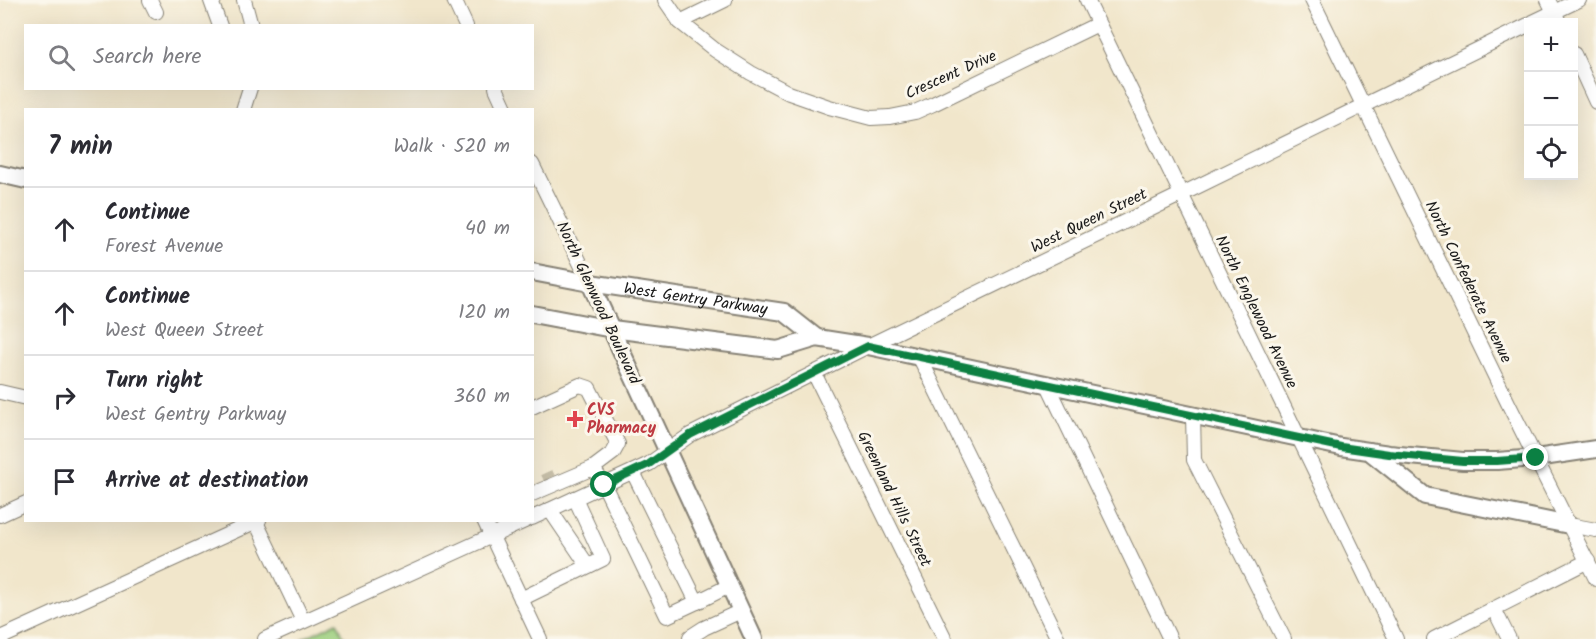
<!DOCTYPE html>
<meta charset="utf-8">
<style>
body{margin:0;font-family:Kalam,sans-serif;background:#f7f7f7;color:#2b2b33}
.controls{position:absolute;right:18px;top:18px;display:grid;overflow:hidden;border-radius:0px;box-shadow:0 6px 24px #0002}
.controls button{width:54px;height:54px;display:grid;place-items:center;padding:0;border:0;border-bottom:2px solid #e1e1e2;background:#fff;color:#2b2b33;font:30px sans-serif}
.stop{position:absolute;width:18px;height:18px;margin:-14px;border:4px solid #0b8043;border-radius:50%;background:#fff}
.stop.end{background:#0b8043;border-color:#fff;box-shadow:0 2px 6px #0008}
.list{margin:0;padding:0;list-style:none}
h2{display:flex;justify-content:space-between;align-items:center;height:78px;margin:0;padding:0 24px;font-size:26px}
h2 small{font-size:20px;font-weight:400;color:#7c7c81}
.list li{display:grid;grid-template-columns:39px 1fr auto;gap:18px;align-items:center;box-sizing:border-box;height:84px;padding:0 24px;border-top:2px solid #e1e1e2}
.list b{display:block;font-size:22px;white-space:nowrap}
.list p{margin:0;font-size:20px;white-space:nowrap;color:#7c7c81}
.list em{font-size:20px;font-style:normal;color:#7c7c81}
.icon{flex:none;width:33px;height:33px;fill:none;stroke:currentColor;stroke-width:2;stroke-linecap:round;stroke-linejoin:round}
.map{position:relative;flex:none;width:1596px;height:639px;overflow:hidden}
.search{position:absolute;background:#fff;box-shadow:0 6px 24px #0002;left:24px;top:24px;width:510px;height:66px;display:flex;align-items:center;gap:15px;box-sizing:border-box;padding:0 21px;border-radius:0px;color:#7c7c81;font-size:22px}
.panel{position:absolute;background:#fff;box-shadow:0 6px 24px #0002;left:24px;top:108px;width:510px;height:414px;border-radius:0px}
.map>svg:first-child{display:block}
.green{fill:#9dcf7f;stroke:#5c764e;stroke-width:1.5}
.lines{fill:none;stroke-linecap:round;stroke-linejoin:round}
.minor-tunnel{stroke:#c6bea8;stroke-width:14;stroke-dasharray:14 7;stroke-linecap:butt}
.minor-casing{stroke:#868174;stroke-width:16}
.major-casing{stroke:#868174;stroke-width:20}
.minor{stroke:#fff;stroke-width:14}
.major{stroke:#fff;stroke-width:16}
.route{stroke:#0b8043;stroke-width:8}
.health-dot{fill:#e0444e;stroke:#fbf7ec;stroke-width:2}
.labels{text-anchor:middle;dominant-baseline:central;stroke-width:6;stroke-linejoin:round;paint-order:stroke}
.street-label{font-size:16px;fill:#1c1c1c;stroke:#fbf7ec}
.health-label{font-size:16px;font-weight:bold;fill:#be3a42;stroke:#fbf7ec;text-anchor:start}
</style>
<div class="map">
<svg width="1596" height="639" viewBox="0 0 1596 639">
<rect width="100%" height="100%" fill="#fbf7ec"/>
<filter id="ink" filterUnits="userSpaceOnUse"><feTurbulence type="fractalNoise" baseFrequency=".0167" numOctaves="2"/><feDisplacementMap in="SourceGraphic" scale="12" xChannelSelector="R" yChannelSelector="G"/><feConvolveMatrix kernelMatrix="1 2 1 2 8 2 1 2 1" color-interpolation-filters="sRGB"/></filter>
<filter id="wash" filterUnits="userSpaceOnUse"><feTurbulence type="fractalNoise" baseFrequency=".008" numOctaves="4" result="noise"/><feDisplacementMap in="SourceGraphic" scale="24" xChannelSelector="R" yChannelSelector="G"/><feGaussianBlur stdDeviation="1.35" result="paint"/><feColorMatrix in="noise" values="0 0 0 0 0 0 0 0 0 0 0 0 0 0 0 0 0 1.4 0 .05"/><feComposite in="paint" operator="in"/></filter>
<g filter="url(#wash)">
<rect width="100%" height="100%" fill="#f1e6cb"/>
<polygon class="green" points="337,622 345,639 302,639"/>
</g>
<g filter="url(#ink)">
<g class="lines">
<polyline class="minor-tunnel" points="544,481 555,476"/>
<g class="minor-casing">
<g id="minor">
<polyline points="150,0 156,12"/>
<polyline points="214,0 211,1 220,26"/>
<polyline points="244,0 251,26"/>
<polyline points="454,0 466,26"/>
<polyline points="665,0 680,22 715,50 751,73 789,93 829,107 871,118 890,117 915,112 933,104 1098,24"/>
<path d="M 1087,0 C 1190,213 1294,425 1396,639"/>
<polyline points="1312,0 1509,405 1596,579"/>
<polyline points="1548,0 1559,22"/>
<polyline points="680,22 725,0"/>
<polyline points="1533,22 1579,0"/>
<polyline points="1574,54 1596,102"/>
<polyline points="496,88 506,110"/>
<polyline points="243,110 250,88"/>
<polyline points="532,164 590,283"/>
<polyline points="919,356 1058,639"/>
<polyline points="814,373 945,639"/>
<polyline points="1047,383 1170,639"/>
<polyline points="0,392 26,398"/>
<polyline points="532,407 580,385 589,388 618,444 613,453 593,468 604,485 667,616 697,602 633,472"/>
<polyline points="1193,415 1194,460 1284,639"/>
<polyline points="532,494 593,468"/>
<polyline points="550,510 588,566"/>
<polyline points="0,515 26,503"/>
<polyline points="532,518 649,464 690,435 868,346 1180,195 1528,25"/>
<polyline points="255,520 303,621"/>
<polyline points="484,520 540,639"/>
<polyline points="1569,525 1596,530"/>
<polyline points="521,599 603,559 575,498"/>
<polyline points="697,602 729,586"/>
<polyline points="1494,609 1509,639"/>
<polyline points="690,637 704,628 741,611"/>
<polyline points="0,638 259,520"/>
<polyline points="265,639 527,520"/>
<polyline points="1434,639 1588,561"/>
</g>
</g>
<g class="major-casing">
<g id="major">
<polyline points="0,174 26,180"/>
<path id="s1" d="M 532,272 L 590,283 L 784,312 L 817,338"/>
<polyline points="590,283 754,639"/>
<polyline points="532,314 612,329 778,350 817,338 868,346 1341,447 1389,454 1463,461 1497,461 1536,458 1596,449"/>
<polyline points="1369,451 1425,496 1569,525"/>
</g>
</g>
<use href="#minor" class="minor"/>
<use href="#major" class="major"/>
</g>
</g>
<g class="lines" filter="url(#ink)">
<polyline class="route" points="604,485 649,464 690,435 868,346 1341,447 1389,454 1463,461 1497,461 1536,458"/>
</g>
<path class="health-dot" d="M572 410h6v6h6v6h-6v6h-6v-6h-6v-6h6z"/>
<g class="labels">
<g class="street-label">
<text transform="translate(951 75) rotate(-24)">Crescent Drive</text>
<text transform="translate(1089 221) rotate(-26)">West Queen Street</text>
<text transform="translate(1468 282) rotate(64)">North Confederate Avenue</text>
<text stroke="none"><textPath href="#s1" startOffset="166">West Gentry Parkway</textPath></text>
<text transform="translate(598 303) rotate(65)">North Glenwood Boulevard</text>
<text transform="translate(1256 312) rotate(64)">North Englewood Avenue</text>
<text transform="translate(894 499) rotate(64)">Greenland Hills Street</text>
</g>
<g class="health-label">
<text x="587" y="410">CVS<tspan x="587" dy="18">Pharmacy</tspan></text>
</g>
</g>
</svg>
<div class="controls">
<button>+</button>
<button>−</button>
<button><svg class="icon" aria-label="locate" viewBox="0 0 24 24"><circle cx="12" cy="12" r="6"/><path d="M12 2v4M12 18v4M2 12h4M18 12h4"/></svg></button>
</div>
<div class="stop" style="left:604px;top:485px"></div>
<div class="stop end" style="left:1536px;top:458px"></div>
<div class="search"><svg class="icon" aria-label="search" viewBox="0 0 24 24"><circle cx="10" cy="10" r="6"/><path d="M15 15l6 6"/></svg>Search here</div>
<section class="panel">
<h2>7 min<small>Walk · 520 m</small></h2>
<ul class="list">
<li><svg class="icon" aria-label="ahead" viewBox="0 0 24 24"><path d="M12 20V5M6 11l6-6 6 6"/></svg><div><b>Continue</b><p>Forest Avenue</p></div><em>40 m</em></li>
<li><svg class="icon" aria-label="ahead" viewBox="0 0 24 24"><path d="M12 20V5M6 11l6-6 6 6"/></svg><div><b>Continue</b><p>West Queen Street</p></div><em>120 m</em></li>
<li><svg class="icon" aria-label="right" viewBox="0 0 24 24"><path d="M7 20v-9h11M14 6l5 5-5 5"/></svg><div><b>Turn right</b><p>West Gentry Parkway</p></div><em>360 m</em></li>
<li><svg class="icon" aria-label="arrive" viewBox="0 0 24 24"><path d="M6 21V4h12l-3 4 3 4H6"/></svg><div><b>Arrive at destination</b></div></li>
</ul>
</section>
</div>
